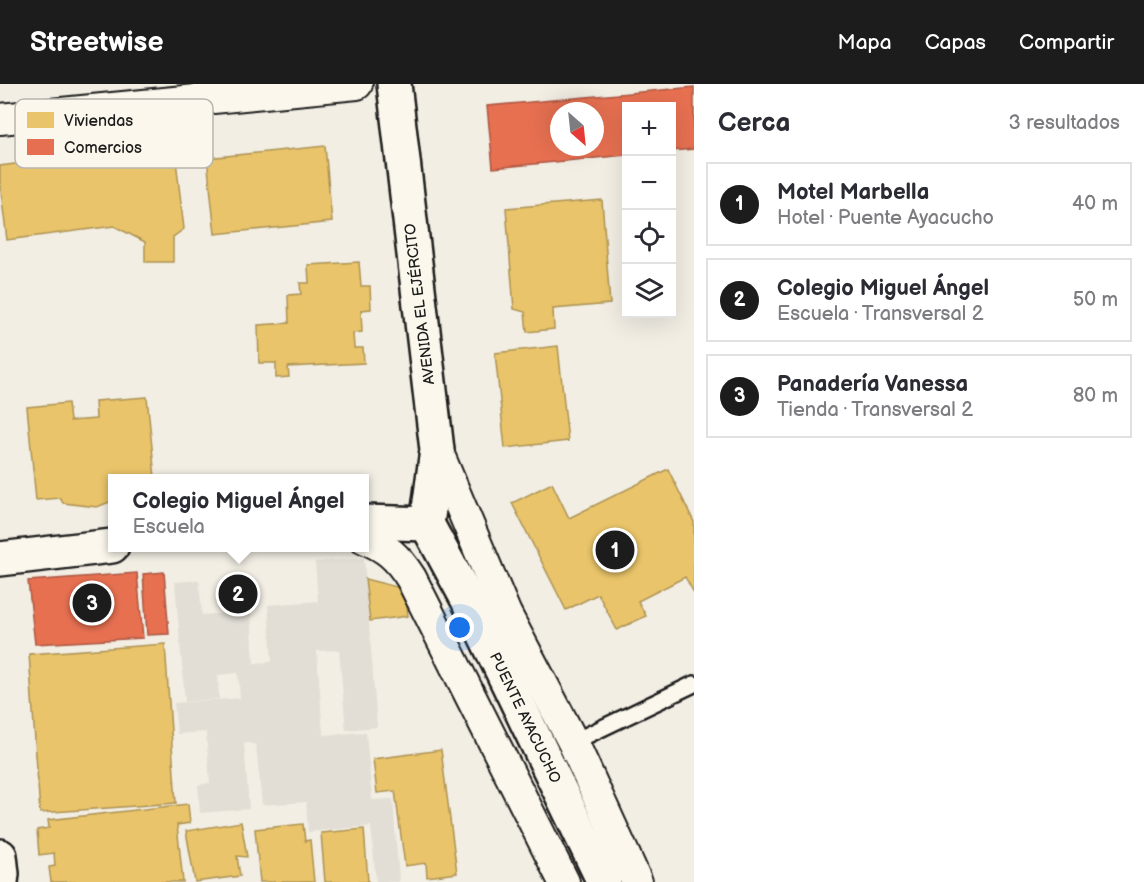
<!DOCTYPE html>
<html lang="es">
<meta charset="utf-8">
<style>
body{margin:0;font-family:"Balsamiq Sans",sans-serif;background:#f7f7f7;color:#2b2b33}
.controls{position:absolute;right:18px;top:18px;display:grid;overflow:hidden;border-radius:0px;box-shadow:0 6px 24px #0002}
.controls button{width:54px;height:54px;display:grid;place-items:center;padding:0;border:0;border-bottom:2px solid #e1e1e2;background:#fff;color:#2b2b33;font:30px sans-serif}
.compass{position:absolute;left:550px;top:18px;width:54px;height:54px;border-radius:50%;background:#fff;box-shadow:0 6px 24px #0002;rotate:153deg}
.you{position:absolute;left:460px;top:544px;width:21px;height:21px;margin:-15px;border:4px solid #fff;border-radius:50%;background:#1a73e8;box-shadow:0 0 0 9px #1a73e833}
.badge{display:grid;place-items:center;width:39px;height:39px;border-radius:50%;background:#1c1c1c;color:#fff;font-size:20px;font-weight:700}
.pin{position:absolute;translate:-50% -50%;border:3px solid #fff;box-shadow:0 2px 6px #0006}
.popup{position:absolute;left:108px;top:390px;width:261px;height:78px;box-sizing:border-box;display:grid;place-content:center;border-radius:0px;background:#fff;filter:drop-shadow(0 2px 4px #0005);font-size:20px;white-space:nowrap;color:#7c7c81}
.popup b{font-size:22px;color:#2b2b33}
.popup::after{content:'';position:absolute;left:50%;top:100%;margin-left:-12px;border:12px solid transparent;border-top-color:#fff}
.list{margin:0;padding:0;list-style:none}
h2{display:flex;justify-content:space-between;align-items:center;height:78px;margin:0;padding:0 24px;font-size:26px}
h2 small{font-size:20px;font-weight:400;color:#7c7c81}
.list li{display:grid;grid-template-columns:39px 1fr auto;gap:18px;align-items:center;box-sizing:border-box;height:84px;margin:0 12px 12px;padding:0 12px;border:2px solid #e1e1e2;border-radius:0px}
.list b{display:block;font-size:22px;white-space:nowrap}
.list p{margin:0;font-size:20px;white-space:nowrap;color:#7c7c81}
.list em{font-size:20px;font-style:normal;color:#7c7c81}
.icon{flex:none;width:33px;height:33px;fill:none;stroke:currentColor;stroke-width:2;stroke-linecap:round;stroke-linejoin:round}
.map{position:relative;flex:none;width:694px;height:798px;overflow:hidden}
header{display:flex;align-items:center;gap:36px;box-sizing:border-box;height:84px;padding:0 30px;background:#1c1c1c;color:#fff}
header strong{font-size:28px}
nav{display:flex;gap:33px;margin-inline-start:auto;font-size:21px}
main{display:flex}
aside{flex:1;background:#fff}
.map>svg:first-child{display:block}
.built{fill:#e2ded5}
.homes{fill:#e9c46a;stroke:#ac9253;stroke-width:1.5}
.shops{fill:#e76f51;stroke:#aa5641;stroke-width:1.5;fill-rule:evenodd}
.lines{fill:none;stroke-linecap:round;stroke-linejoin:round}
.service-casing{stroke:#1c1c1c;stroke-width:20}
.minor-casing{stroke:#1c1c1c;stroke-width:34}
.tertiary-casing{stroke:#1c1c1c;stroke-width:38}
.motorway-casing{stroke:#1c1c1c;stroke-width:38}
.service{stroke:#fbf7ec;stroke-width:15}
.minor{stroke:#fbf7ec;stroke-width:30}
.tertiary{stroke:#fbf7ec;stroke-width:33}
.motorway{stroke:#fbf7ec;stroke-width:33}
.labels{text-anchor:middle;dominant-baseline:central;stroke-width:6;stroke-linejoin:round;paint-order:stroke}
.street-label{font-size:15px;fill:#1c1c1c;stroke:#fbf7ec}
.key{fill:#fbf7ec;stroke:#b8b5ae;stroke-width:1.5}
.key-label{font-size:16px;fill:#1c1c1c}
</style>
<header>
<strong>Streetwise</strong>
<nav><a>Mapa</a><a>Capas</a><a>Compartir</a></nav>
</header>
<main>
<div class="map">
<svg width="694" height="798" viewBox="0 0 694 798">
<rect width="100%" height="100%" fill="#f2eee4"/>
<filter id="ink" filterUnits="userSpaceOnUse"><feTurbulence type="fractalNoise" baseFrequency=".0167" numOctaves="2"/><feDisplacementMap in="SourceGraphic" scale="12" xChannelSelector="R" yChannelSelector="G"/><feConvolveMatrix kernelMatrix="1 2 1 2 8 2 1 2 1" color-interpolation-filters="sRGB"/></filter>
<g filter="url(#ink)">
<polygon class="built" points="364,474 377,643 346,646 339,566 317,567 323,651 366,648 372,716 393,715 399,798 376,798 371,742 308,748 306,718 262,721 256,661 244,658 249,725 200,729 198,701 210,699 206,648 177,650 174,619 240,614 238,589 218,591 219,615 185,618 175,498 199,496 202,531 251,527 254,579 272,578 268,521 318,517 315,478"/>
<g class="homes">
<polygon points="174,59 184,145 173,153 173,178 145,178 145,158 114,142 7,156 0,100 0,82"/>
<polygon points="325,62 332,138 215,150 207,74"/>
<polygon points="602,116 610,220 553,225 554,245 527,248 525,228 514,225 506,124"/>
<polygon points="359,178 361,202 370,202 371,225 361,226 362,248 353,249 354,264 363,264 364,279 288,283 289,293 276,294 276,279 259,279 258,241 289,239 288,211 301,210 300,199 309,199 308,181"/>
<polygon points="558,262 568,357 505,364 495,269"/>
<polygon points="147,313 155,394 112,394 112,417 97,423 63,419 60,414 36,416 27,323 68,319 70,337 96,335 95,317"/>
<polygon points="668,385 694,438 694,509 685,493 638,517 646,532 617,546 598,510 566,526 512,419 552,399 569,434"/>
<polygon points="365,495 405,505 408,532 370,537"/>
<polygon points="165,560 176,719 40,729 29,570"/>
<polygon points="441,666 457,789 427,793 426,779 405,782 395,707 377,709 373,675"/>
<polygon points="188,720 190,739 177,741 183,798 51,798 49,783 55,782 54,769 39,771 37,746 49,744 48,736"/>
<polygon points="241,738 247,773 237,772 240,792 195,798 186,747"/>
<polygon points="303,740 305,757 310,756 314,798 260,798 255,745"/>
<polygon points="364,745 368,798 325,798 321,749"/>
</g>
<g class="shops">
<path d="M 694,3 L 694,65 L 672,67 L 672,22 L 626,22 L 626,71 L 493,84 L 487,22 ZM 559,27 L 595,27 L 595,63 L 559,63 Z"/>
<polygon points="164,488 169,550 147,551 143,490"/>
<polygon points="137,489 143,554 35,560 28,497"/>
</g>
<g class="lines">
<g class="service-casing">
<polyline id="service" points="573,658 694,600"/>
</g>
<g class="minor-casing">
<g id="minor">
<polyline points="0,35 357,0"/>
<polyline points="437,366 506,530 573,658 637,798"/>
<path d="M 364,454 C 387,464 397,472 411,494 L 564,798"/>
</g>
</g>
<g class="tertiary-casing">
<g id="tertiary">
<polyline points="394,0 437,366 427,440"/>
<polyline points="364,438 427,440"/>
<polyline points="427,440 468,516 604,798"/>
<polyline points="0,475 112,462"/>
</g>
</g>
<g class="motorway-casing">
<polyline id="motorway" points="0,772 2,790 1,798"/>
</g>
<use href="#service" class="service"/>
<use href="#minor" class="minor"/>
<use href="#tertiary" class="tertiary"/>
<use href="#motorway" class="motorway"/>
</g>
</g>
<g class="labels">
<g class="street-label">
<text transform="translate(420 220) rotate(-97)">AVENIDA EL EJÉRCITO</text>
<text transform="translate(525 634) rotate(64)">PUENTE AYACUCHO</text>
</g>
</g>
<rect x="15" y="15" width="198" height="69" rx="9" class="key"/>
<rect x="27" y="28" width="27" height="16" fill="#e9c46a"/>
<rect x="27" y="55" width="27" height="16" fill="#e76f51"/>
<g class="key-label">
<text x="64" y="42">Viviendas</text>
<text x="64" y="69">Comercios</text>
</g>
</svg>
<div class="controls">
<button>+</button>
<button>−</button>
<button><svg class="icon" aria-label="locate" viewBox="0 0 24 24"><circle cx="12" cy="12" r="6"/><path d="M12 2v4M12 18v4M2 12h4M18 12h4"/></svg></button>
<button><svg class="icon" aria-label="layers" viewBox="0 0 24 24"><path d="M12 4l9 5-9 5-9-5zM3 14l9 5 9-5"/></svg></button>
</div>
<svg class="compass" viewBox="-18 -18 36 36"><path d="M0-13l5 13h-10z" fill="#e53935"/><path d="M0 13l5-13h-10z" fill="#7c7c81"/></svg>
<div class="you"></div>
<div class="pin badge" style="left:615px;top:466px">1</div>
<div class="pin badge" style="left:238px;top:510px">2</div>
<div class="popup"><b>Colegio Miguel Ángel</b>Escuela</div>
<div class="pin badge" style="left:92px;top:519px">3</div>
</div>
<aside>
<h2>Cerca<small>3 resultados</small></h2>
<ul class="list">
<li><span class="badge">1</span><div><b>Motel Marbella</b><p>Hotel · Puente Ayacucho</p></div><em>40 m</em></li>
<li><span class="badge">2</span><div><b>Colegio Miguel Ángel</b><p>Escuela · Transversal 2</p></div><em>50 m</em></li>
<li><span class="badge">3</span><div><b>Panadería Vanessa</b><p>Tienda · Transversal 2</p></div><em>80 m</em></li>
</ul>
</aside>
</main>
